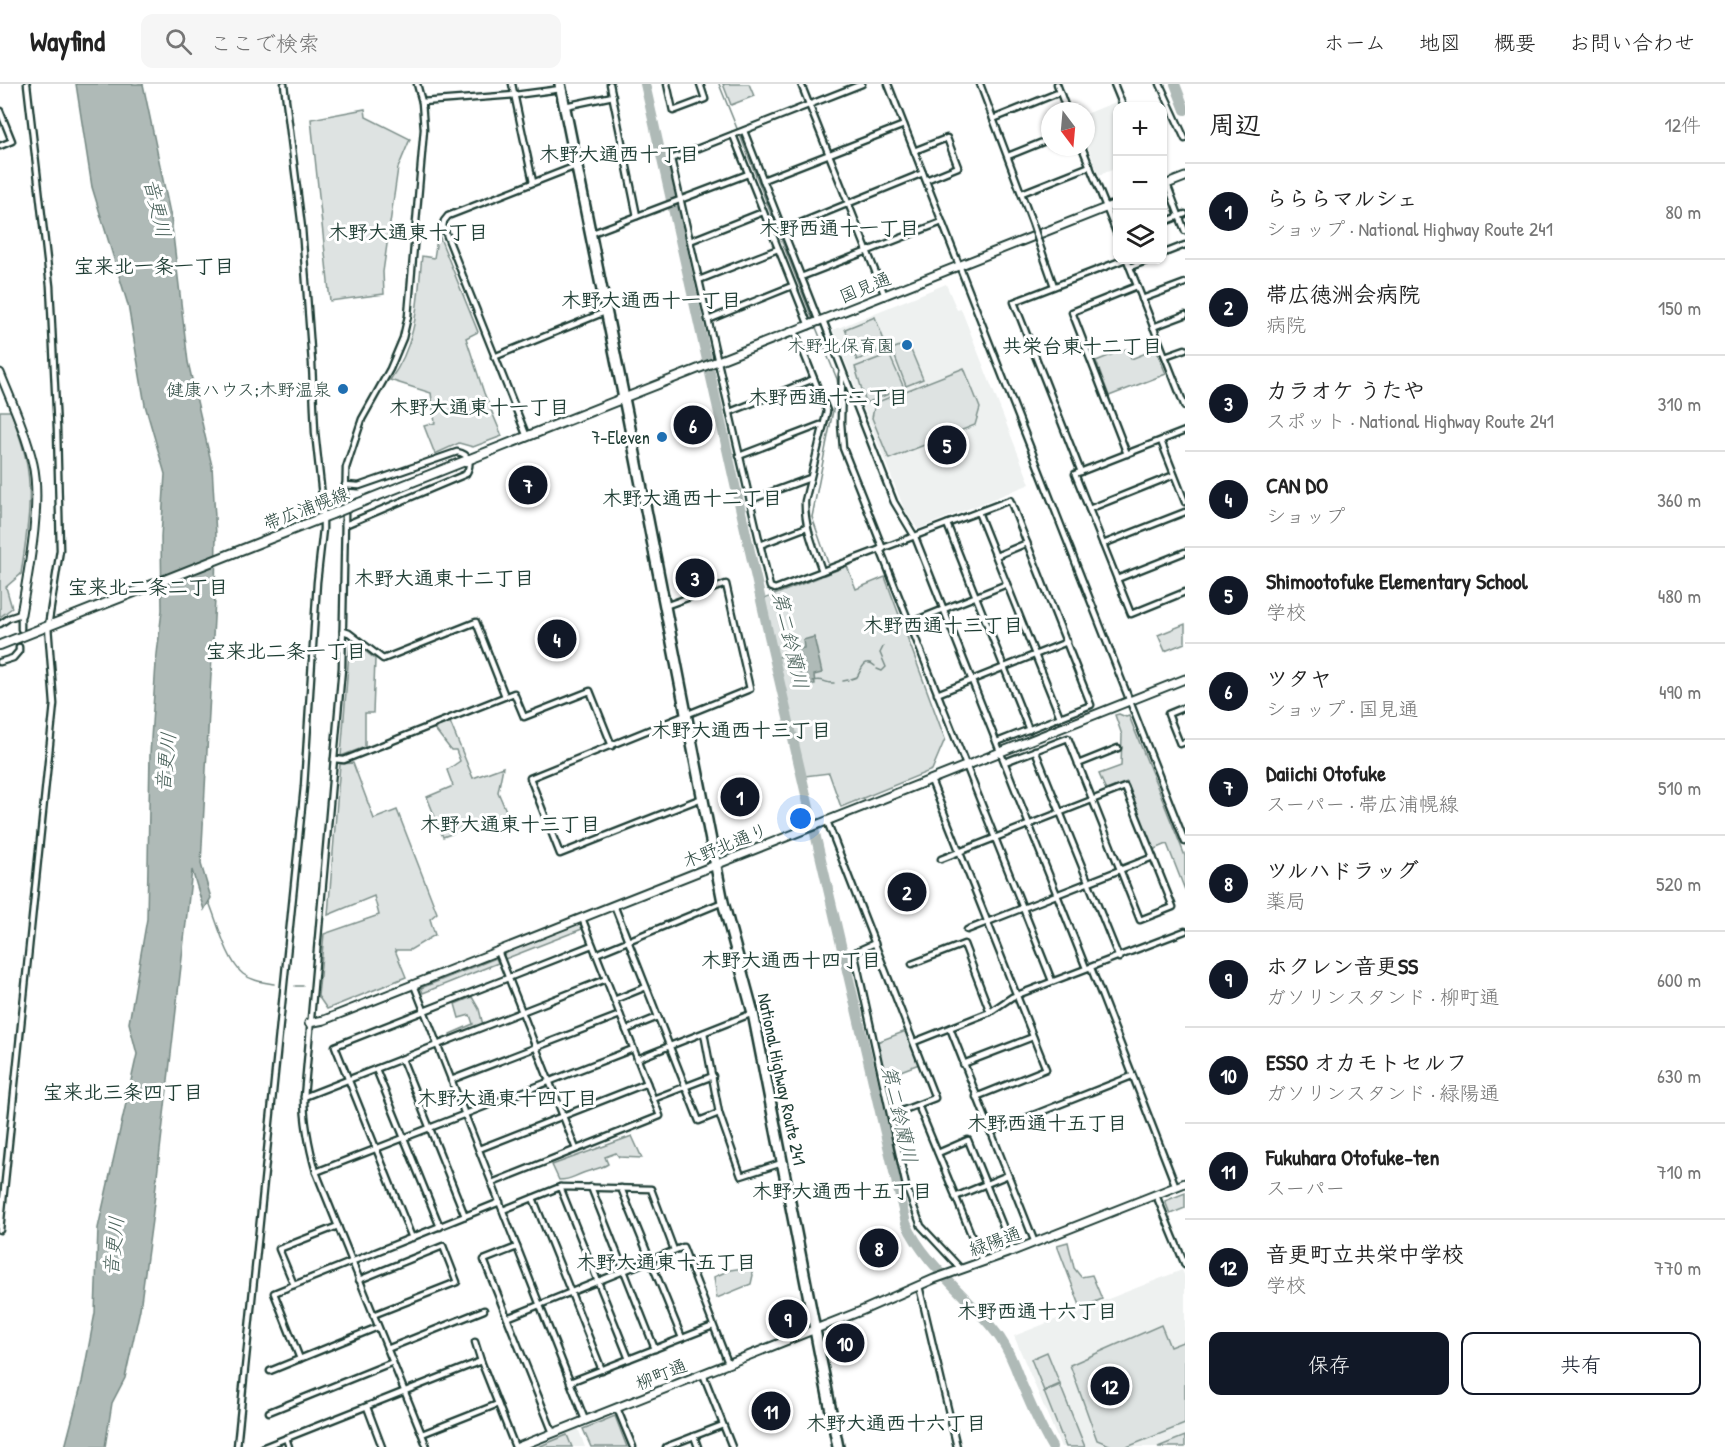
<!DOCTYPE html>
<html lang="ja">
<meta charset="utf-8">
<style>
body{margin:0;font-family:"Patrick Hand","Klee One",sans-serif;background:#f6f6f6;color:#222}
.controls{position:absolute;right:18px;top:18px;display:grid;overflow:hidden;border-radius:12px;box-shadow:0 2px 4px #0004}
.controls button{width:54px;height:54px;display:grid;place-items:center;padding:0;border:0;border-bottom:2px solid #e0e0e0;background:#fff;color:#222;font:30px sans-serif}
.compass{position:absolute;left:1041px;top:18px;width:54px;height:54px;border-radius:50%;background:#fff;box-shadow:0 2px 4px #0004;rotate:164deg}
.you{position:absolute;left:801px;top:735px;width:21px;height:21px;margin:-15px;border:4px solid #fff;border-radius:50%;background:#1a73e8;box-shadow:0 0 0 9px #1a73e833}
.badge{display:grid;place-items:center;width:39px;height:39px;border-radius:50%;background:#111827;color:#fff;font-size:20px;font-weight:700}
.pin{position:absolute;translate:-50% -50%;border:3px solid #fff;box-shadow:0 2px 6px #0006}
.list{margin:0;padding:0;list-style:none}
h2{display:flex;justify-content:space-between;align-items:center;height:78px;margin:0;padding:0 24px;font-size:26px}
h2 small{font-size:20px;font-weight:400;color:#767676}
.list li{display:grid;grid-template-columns:39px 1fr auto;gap:18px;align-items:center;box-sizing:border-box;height:96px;padding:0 24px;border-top:2px solid #e0e0e0}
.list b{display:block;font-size:22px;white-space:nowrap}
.list p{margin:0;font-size:20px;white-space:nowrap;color:#767676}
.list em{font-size:20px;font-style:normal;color:#767676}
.actions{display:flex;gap:12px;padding:18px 24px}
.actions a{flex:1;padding:14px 0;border:2px solid #111827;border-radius:12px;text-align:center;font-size:21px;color:#111827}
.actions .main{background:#111827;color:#fff}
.icon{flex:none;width:33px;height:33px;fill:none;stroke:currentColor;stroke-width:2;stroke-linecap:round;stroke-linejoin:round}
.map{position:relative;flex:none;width:1185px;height:1363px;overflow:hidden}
header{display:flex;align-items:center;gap:36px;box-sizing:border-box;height:84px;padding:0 30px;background:#fff;border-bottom:2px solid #e0e0e0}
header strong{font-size:28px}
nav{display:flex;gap:33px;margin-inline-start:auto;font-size:21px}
.search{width:420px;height:54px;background:#f6f6f6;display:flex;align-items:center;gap:15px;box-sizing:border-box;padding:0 21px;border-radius:12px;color:#767676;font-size:22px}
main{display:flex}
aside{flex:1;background:#fff}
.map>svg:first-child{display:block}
.built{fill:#eef1f0}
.green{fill:#dee3e2;stroke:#7e908b;stroke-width:1.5}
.water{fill:#afbab7;stroke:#758883;stroke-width:1.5}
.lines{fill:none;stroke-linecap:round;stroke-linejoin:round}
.stream{stroke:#758883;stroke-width:1.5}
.river{stroke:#afbab7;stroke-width:10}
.street-casing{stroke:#1f3d34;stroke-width:9}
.secondary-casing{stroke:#1f3d34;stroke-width:11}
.primary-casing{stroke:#1f3d34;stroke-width:12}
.highway-casing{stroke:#1f3d34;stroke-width:14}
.street{stroke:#fff;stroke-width:4.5}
.secondary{stroke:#fff;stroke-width:7}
.primary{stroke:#fff;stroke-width:8}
.highway{stroke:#fff;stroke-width:9}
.street-bridge-casing{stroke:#1f3d34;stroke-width:9;stroke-linecap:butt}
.primary-bridge-casing{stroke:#1f3d34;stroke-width:12;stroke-linecap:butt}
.street-bridge{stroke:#fff;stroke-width:4.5}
.primary-bridge{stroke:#fff;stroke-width:8}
.poi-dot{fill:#1f6fb2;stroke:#fff;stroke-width:2}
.labels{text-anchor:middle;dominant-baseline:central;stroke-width:6;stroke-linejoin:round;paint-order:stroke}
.street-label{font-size:18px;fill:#1f3d34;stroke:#fff}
.poi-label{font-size:18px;fill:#1f3d34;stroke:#fff;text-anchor:end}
.neighbourhood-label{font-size:20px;font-weight:bold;fill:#1f3d34;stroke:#fff}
.water-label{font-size:20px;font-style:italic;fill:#4a625b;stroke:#fff}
</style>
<header>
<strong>Wayfind</strong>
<div class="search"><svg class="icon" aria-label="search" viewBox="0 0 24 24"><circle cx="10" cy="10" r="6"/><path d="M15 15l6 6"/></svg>ここで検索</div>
<nav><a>ホーム</a><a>地図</a><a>概要</a><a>お問い合わせ</a></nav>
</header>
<main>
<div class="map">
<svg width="1185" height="1363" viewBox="0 0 1185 1363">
<rect width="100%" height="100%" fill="#fff"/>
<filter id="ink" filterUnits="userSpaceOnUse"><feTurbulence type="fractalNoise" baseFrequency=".0167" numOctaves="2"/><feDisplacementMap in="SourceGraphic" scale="12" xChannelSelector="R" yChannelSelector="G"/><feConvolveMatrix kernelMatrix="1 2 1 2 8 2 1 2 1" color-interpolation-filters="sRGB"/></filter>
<g filter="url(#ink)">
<g class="built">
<polygon points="1118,17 1120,22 1118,22 1117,84 1099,91 1086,58 1086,30"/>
<polygon points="946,200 957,226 961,225 1030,400 918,445 905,427 833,246"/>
<polygon points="1182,1186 1185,1193 1185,1352 1158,1363 1061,1363 1014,1252"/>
<polygon points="578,1344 585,1363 531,1363"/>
</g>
<g class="green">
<polygon points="723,0 749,0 754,12 731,21"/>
<polygon points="365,25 366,33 410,55 398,84 383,188 384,210 330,217 311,35"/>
<path d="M 438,149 L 478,248 L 466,254 L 484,309 L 502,352 L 473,363 L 459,359 L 435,370 L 424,342 L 435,339 L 431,309 L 390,296 C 418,258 417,218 422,172 L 434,174 Z"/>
<polygon points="875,233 887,264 857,276 845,245"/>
<polygon points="908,259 923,295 906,302 892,265"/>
<polygon points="1126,265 1131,275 1156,265 1166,290 1109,312 1096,277"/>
<polygon points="889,270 904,304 866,319 855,283"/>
<polygon points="964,284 980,324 975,341 889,375 872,334 875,319"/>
<path d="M 0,327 L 11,327 C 16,343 23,360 26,376 C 34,414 26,453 21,490 L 6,503 L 12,524 L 0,533 Z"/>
<polygon points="847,482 856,505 885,493 945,655 932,686 841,723 829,689 805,692 764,515"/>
<polygon points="1185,540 1185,559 1165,567 1158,551"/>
<polygon points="350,555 375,575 373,629 365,629 365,663 341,672"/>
<polygon points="1119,630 1126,633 1129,632 1185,772 1185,806 1167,760 1153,766 1127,698 1106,706 1099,690 1121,682 1122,651 1115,631"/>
<polygon points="450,638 473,694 503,683 498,708 507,729 443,753 427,713 453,702 447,686 460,677 456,666 451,666 434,644"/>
<polygon points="353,679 374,735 397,726 437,829 430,835 435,851 410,866 395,866 406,893 327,925 318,912 324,850 379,831 374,812 328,831 340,680"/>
<polygon points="580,839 582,845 505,875 503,870"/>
<polygon points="496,874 498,879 423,909 421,904"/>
<polygon points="472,913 479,925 483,941 451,954 450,950 473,940 470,931 459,934 455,920"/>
<polygon points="906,947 919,980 885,993 877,958"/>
<path d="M 632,1052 L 642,1074 L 619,1073 L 616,1069 L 605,1073 L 608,1080 C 600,1085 591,1086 583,1089 C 572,1093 571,1096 559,1096 L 552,1081 Z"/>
<polygon points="1185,1109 1185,1124 1170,1130 1165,1117"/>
<polygon points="1068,1158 1074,1184 1081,1193 1092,1191 1102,1215 1081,1224 1057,1161"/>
<polygon points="750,1183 753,1191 751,1200 717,1214 714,1193 730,1186"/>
<polygon points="1161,1241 1170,1263 1185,1257 1185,1340 1127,1363 1114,1363 1097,1356 1070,1281"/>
<polygon points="1047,1268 1060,1300 1044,1307 1031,1275"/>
<polygon points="1060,1301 1085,1363 1066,1363 1044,1308"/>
<polygon points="615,1332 627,1363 591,1363 583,1345"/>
<polygon points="567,1351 572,1363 538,1363"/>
<polygon points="1185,1352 1185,1363 1158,1363"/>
</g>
<g class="water">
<polygon points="76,0 143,0 171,134 188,278 212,382 216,451 215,515 201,780 211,814 204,826 192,786 152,1136 140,1225 125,1294 112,1319 105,1363 65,1363 82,1298 95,1229 98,1144 137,970 129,939 147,835 150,670 156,579 162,526 161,453 165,390 145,321 128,221 92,103"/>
<polygon points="814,553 822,589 814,591 815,600 803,602 795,566 804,564 803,556"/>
</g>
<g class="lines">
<g class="stream">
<polyline points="719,0 738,47"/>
<polyline points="740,51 813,236"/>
<polyline points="815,241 837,295 838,301 812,433 828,479"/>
<polyline points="789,570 796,569"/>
<polyline points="774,574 783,572"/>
<polyline points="877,585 882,587 886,583 880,569 883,563"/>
<path d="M 851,595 L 857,593 C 862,585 864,573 875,582"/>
<path d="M 813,597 C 824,594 825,600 834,599"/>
<polyline points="843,597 848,596"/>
<path d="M 209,818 C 217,837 227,877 243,890 C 252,897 263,898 274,900"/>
<polyline points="295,902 303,902"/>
</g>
<g class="river">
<path d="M 645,0 L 771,561 L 906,1139 C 925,1182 973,1216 1000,1254 C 1009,1267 1015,1282 1020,1296 C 1030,1319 1039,1342 1052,1363"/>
<polyline points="1175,0 1185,26"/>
</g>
<g class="street-casing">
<g id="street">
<path d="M 417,0 L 422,18 L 424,45 L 408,232 L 403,254 L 390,285 L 362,335 L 346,384 L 342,584 L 304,1013 C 304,1039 309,1063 316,1088 L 427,1363"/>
<polyline points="512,0 533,98"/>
<polyline points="610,0 637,132"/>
<polyline points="667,0 673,27 705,15 700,0"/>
<polyline points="801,0 885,212"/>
<polyline points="862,0 671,75 770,503 775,505 1010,416 1091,621 997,658"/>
<polyline points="888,0 1185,758"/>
<polyline points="980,0 1033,141"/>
<polyline points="1057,0 1067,27"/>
<polyline points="1114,0 1123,22"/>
<polyline points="1160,0 1185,55"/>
<polyline points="422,18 515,11 561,5"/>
<polyline points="565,22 613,12"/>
<polyline points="0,27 12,57 0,62"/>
<polyline points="993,35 1060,8"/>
<polyline points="744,47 819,238"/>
<polyline points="733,51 809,242"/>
<polyline points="1082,63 1118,153"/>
<polyline points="914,67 947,54 958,83 926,96"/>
<polyline points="1008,72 1050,55"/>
<polyline points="763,96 904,41"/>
<polyline points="1167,100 1185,147"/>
<polyline points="1022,109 1090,82"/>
<polyline points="1162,139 1185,130"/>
<polyline points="783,146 923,89"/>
<polyline points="590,150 748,90"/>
<polyline points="690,157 763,128"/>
<polyline points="1040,162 1054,202"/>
<polyline points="1162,170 1185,161"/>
<polyline points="1127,176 1185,323"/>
<polyline points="1130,183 1149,176"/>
<polyline points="801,193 942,138"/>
<polyline points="699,196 778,165"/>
<polyline points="1142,215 1185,199"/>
<polyline points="708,236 792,202"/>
<polyline points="823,236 894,418 915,453 1086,884"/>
<polyline points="1153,243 1185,231"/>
<path d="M 795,247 L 827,327 L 805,417 C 804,442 814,463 822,487"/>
<polyline points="1165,272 1185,265"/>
<polyline points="494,273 605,228"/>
<polyline points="842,290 841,339 843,364 883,465"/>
<polyline points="730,328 814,295"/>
<polyline points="1185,347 1075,390 1131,530 1185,508"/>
<polyline points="527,353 443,142 444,137 448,132 576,82"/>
<polyline points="1161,357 1185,418"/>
<polyline points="1127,370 1072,228 1137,202"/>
<polyline points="739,372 820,341 823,342"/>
<polyline points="1081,388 1014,218 1123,176"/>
<path d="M 345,401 L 359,402 L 457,368 C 470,370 472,380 466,390 L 345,441"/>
<polyline points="750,416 810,394"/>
<polyline points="1089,425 1174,391"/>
<polyline points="978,428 1060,633"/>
<polyline points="947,440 1029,646"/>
<polyline points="1103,460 1185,428"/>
<polyline points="760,461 807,443"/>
<polyline points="880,465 1052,897"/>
<polyline points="996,472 1027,459"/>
<polyline points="1117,495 1185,468"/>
<polyline points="665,522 726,500 750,605 530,694 560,770 702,714"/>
<polyline points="909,539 1007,500"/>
<polyline points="0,540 9,534 21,530 21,545"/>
<polyline points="343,547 349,549 383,575 476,538 505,612"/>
<polyline points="0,578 13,574 19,567 19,563"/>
<polyline points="937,610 1067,558"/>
<polyline points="1185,623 1168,630 1180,660 1185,658"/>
<polyline points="1035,666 1119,874"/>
<polyline points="334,675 344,676 514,609 524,633 590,607 612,662"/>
<polyline points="1078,680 1118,664"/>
<polyline points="931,696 1046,985 976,1013"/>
<polyline points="827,737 935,1014 891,1031"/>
<polyline points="941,775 1125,703 1173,823 1140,836 1068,654 1005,678"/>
<polyline points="614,821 699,1037 719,1029"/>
<polyline points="967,846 1153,773"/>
<polyline points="875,859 857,867 855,872 906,1102 921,1142 961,1185"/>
<polyline points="498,867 576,1065"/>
<polyline points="596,870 723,818"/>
<polyline points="912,880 964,860 990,928"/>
<polyline points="1091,884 1176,1103"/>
<polyline points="414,901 585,1336"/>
<polyline points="614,916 646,903"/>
<polyline points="950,944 1035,1159"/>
<polyline points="626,946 658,933"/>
<polyline points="704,949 719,1029 741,1092 782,1079"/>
<polyline points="914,958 990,928 1012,913 1185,847"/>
<polyline points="402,975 465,1132"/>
<polyline points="637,975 753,929"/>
<polyline points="963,980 1033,953"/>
<polyline points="376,985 440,1143"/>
<polyline points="451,996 620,931"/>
<polyline points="304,1013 606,895"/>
<polyline points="653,1015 713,992"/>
<polyline points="918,1021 982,1177"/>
<polyline points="990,1048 1132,992"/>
<polyline points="479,1065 647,999"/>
<polyline points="938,1069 968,1056 1013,1167"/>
<polyline points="316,1088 633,965"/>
<polyline points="492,1099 660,1032 582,834"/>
<polyline points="560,1103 629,1275"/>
<polyline points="591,1103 655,1265"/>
<polyline points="621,1104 682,1254"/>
<polyline points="1156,1111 1185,1181"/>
<polyline points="955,1113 1008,1091"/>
<polyline points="533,1114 602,1286"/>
<polyline points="503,1126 560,1103 651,1105 674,1166"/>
<polyline points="0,1146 54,620 48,542 60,466 57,345 50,202 27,0"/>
<polyline points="412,1154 335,962 592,861"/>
<polyline points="517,1163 484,1176 553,1349"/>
<polyline points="359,1196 443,1162 457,1198 373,1231"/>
<polyline points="294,1201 279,1165 338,1142"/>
<polyline points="919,1202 957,1363"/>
<polyline points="507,1234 683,1163 728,1279"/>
<polyline points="475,1258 481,1277"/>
<polyline points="387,1265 484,1226"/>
<polyline points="300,1275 274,1209 500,1118"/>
<polyline points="270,1287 378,1243"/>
<polyline points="703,1290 732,1363"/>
<polyline points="570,1298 713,1242"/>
<polyline points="367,1323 382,1363"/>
<polyline points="617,1324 633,1363"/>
<polyline points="269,1328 393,1278"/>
<polyline points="422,1350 498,1320"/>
<polyline points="694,1352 698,1363"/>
<polyline points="286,1354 289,1363"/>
<polyline points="237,1363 304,703 317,498 323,445 323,421 315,348 312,279 302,144 284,0"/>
<polyline points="264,1363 481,1277 515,1363"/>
<polyline points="666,1363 723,1341"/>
</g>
</g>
<g class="secondary-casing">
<g id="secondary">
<polyline points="1162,102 1185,93"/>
<path d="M 0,289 C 12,319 26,349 33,380 C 42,420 28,489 21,530"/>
<polyline points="624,314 1118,119"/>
<polyline points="309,939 324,936 1185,595"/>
<polyline points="518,1363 861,1227 934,1195 1013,1167 1185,1099"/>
</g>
</g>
<g class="primary-casing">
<g id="primary">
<polyline points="359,419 624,314"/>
<polyline points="0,561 332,430"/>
</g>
</g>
<g class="highway-casing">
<polyline id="highway" points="560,0 627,329 723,818 753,929 838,1363"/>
</g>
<use href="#street" class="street"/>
<use href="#secondary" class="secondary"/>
<use href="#primary" class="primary"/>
<use href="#highway" class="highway"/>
<g class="street-bridge-casing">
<polyline id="street-bridge" points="1033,141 1040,162"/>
</g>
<g class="primary-bridge-casing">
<polyline id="primary-bridge" points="332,430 359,419"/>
</g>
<use href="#street-bridge" class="street-bridge"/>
<use href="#primary-bridge" class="primary-bridge"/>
</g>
</g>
<g class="poi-dot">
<circle cx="907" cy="261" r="6"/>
<circle cx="343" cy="305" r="6"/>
<circle cx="662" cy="353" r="6"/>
</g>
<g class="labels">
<g class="street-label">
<text transform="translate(865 203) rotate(-22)">国見通</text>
<text transform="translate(306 424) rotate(-21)">帯広浦幌線</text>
<text transform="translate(725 761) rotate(-22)">木野北通り</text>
<text transform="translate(782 995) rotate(78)">National Highway Route 241</text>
<text transform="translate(995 1157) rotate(-20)">緑陽通</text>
<text transform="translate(661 1290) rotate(-22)">柳町通</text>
</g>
<g class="poi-label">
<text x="895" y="261">木野北保育園</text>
<text x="331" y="305">健康ハウス;木野温泉</text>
<text x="650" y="353">7-Eleven</text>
</g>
<g class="neighbourhood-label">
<text x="619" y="69">木野大通西十丁目</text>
<text x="839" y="143">木野西通十一丁目</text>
<text x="408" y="147">木野大通東十丁目</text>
<text x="154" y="181">宝来北一条一丁目</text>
<text x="651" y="215">木野大通西十一丁目</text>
<text x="1082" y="261">共栄台東十二丁目</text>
<text x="828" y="312">木野西通十二丁目</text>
<text x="479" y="322">木野大通東十一丁目</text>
<text x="692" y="413">木野大通西十二丁目</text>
<text x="444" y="493">木野大通東十二丁目</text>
<text x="148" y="502">宝来北二条二丁目</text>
<text x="943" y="540">木野西通十三丁目</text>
<text x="286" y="566">宝来北二条一丁目</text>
<text x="741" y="645">木野大通西十三丁目</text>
<text x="510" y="739">木野大通東十三丁目</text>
<text x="791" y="875">木野大通西十四丁目</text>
<text x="123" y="1007">宝来北三条四丁目</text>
<text x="507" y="1013">木野大通東十四丁目</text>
<text x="1047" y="1038">木野西通十五丁目</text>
<text x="842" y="1106">木野大通西十五丁目</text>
<text x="666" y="1177">木野大通東十五丁目</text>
<text x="1037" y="1226">木野西通十六丁目</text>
<text x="896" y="1338">木野大通西十六丁目</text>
</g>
<g class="water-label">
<text transform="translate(158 124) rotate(77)">音更川</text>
<text transform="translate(791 556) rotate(77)">第二鈴蘭川</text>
<text transform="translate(165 678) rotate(-84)">音更川</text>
<text transform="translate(900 1030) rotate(77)">第二鈴蘭川</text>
<text transform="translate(113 1162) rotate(-84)">音更川</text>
</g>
</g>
</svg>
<div class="controls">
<button>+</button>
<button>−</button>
<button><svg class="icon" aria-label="layers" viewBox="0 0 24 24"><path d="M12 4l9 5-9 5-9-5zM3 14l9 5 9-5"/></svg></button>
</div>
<svg class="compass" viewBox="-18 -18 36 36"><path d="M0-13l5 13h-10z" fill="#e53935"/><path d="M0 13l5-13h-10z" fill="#767676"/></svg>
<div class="you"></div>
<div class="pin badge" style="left:740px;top:713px">1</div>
<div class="pin badge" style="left:907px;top:808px">2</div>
<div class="pin badge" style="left:695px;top:494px">3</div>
<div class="pin badge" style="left:557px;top:555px">4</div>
<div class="pin badge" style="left:947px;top:361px">5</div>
<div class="pin badge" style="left:693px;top:341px">6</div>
<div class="pin badge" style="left:528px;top:401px">7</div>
<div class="pin badge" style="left:879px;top:1164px">8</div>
<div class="pin badge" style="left:788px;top:1235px">9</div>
<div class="pin badge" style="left:845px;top:1259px">10</div>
<div class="pin badge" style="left:771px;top:1327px">11</div>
<div class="pin badge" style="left:1110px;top:1302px">12</div>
</div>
<aside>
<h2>周辺<small>12件</small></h2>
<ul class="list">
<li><span class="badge">1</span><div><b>らららマルシェ</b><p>ショップ · National Highway Route 241</p></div><em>80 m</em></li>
<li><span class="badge">2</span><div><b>帯広徳洲会病院</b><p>病院</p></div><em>150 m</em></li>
<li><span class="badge">3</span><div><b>カラオケ うたや</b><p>スポット · National Highway Route 241</p></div><em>310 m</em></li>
<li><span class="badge">4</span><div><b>CAN DO</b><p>ショップ</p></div><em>360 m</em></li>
<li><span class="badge">5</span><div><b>Shimootofuke Elementary School</b><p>学校</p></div><em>480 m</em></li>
<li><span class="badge">6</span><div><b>ツタヤ</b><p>ショップ · 国見通</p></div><em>490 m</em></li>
<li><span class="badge">7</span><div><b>Daiichi Otofuke</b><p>スーパー · 帯広浦幌線</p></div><em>510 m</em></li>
<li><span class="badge">8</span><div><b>ツルハドラッグ</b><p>薬局</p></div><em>520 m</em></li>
<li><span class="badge">9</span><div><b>ホクレン音更SS</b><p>ガソリンスタンド · 柳町通</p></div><em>600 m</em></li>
<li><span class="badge">10</span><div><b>ESSO オカモトセルフ</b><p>ガソリンスタンド · 緑陽通</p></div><em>630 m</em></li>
<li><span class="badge">11</span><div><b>Fukuhara Otofuke-ten</b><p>スーパー</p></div><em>710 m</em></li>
<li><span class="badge">12</span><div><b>音更町立共栄中学校</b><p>学校</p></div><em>770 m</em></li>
</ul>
<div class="actions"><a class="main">保存</a><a>共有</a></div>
</aside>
</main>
